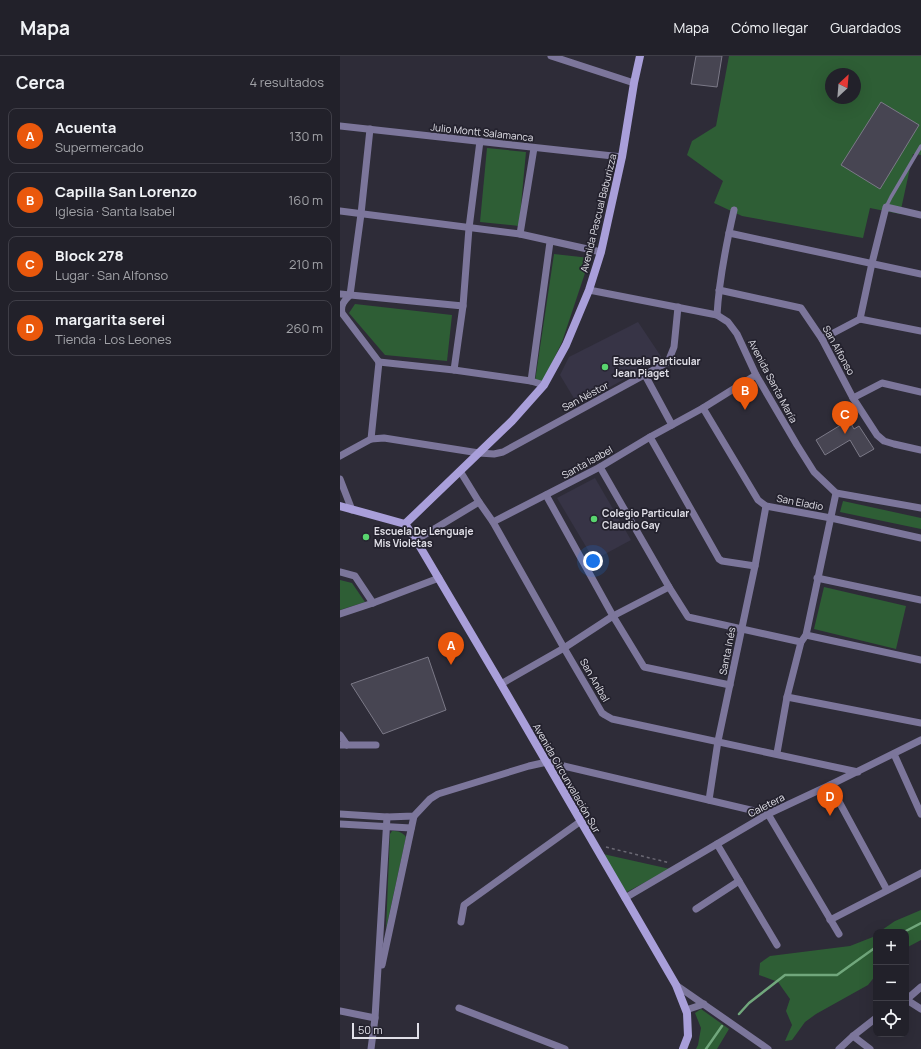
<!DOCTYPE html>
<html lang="es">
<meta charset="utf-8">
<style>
body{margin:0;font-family:Manrope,sans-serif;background:#2e2e36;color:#f1f3f6}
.controls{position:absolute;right:12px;bottom:12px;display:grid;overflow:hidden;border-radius:8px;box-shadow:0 4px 16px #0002}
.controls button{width:36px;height:36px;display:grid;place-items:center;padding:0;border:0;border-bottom:1px solid #3f3e47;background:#22212a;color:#f1f3f6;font:20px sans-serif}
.compass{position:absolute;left:485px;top:12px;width:36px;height:36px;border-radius:50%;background:#22212a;box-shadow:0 4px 16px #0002;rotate:26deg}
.scale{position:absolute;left:12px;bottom:10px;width:67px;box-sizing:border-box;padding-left:4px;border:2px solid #e1e0e8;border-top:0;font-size:11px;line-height:14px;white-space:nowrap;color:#e1e0e8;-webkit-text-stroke:3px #24222e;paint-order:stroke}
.you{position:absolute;left:253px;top:505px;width:14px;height:14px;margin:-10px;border:3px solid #fff;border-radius:50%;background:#1a73e8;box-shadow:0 0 0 6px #1a73e833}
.badge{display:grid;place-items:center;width:26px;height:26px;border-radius:50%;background:#ea580c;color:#fff;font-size:13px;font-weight:700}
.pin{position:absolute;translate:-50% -33px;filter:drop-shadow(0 1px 2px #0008)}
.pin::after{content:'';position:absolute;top:21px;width:14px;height:12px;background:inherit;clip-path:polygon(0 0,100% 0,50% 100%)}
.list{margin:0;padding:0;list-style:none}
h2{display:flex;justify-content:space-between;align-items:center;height:52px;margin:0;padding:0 16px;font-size:17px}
h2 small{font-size:13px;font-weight:400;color:#a2a3a8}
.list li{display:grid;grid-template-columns:26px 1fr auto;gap:12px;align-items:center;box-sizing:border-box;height:56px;margin:0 8px 8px;padding:0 8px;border:1px solid #3f3e47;border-radius:8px}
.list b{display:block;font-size:15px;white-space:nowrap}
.list p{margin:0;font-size:13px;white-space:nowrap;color:#a2a3a8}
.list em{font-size:13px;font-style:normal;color:#a2a3a8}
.icon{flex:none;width:22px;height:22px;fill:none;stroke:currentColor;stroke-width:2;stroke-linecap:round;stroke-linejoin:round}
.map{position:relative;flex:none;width:581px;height:993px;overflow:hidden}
header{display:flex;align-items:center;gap:24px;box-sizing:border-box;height:56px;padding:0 20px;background:#22212a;border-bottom:1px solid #3f3e47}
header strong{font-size:19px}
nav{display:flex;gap:22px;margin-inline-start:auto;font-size:14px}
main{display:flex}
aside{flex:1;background:#22212a}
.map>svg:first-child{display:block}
.built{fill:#373446}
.green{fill:#2e5e35;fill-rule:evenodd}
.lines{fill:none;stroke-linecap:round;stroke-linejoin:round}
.stream{stroke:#71a77c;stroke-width:2.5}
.building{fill:#474552;stroke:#7b7987}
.path{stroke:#6b6974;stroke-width:1.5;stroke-dasharray:3 3;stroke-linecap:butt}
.service{stroke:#7c769b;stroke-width:3.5}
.minor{stroke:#7c769b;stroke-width:7}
.secondary{stroke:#a99fda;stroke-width:8}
.poi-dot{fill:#59d56f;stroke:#24222e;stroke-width:1.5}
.labels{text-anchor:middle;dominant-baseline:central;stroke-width:3.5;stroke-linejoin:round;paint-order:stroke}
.street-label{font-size:10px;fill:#e1e0e8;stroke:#24222e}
.poi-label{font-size:10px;font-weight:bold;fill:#e1e0e8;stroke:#24222e;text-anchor:start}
</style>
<header>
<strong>Mapa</strong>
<nav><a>Mapa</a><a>Cómo llegar</a><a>Guardados</a></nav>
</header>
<main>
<aside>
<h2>Cerca<small>4 resultados</small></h2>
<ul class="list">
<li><span class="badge">A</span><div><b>Acuenta</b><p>Supermercado</p></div><em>130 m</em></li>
<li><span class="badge">B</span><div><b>Capilla San Lorenzo</b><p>Iglesia · Santa Isabel</p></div><em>160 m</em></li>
<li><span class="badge">C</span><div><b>Block 278</b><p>Lugar · San Alfonso</p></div><em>210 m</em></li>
<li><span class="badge">D</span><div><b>margarita serei</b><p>Tienda · Los Leones</p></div><em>260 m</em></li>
</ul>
</aside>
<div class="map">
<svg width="581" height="993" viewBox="0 0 581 993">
<rect width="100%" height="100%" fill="#2e2c38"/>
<g class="built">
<polygon points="298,266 322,302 238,349 220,319 229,301"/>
<polygon points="255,422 291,484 254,504 217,442"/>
</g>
<g class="green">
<path d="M 389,0 L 581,0 L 581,99 L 573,98 L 560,158 L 530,152 L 523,182 L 402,160 L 374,147 L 383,125 L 347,99 L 352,85 L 376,70 ZM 491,18 L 515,18 L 515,42 L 491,42 Z"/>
<polygon points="147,92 186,96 179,170 140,166"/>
<polygon points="214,198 250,202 222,286 203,325 195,325"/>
<polygon points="15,248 112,259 107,305 45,299 9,257"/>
<polygon points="503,445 581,462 581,473 500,456"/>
<polygon points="0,524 12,527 25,546 0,554"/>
<polygon points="484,531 566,550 556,593 474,573"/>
<path d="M 52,775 C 59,775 62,776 66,781 L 46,873 L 50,778 Z"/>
<polygon points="263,798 330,813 285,837"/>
<polygon points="581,854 581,884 566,892 566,876 539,876 555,865"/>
<polygon points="536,878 536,919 528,929 476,958 465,966 452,984 445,985 452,969 446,955 450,943 438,926 419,919 420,907 430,900 510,890 533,881"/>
<polygon points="361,953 389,973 377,993 356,993 358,989 361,972 355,957"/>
</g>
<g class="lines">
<g class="stream">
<polyline points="564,876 581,867"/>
<polyline points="399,958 409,947 445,919 497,919 536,891"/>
<polyline points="366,993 382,970"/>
</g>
</g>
<g class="building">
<polygon points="356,0 382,0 377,31 351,28"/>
<polygon points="541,46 579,69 540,133 501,109"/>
<polygon points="509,364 514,373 519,370 534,393 520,401 510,384 485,399 476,384"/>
<polygon points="88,601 106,654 43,678 11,628"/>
</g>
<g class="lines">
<polyline class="path" points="266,791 330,807"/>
<polyline class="service" points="546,151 551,141 581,90"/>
<g class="minor">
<polyline points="211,0 294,27"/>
<polyline points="0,70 282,101"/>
<path d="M 30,73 L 21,158 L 10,239 C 5,244 0,249 2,257 L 39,306"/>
<polyline points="0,155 180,178 261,196"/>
<polyline points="389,177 581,218"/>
<polyline points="180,178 194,92"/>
<polyline points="249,234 377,259 388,266 397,278 416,319 457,389 474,416 496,437 581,452"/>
<polyline points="379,234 461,252 482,283 513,342 537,379 544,385 554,388 581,394"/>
<polyline points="0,238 123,250"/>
<path d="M 377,259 C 379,224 386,189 394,154"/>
<polyline points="520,263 532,207 546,151 581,159"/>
<polyline points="520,263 581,275"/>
<polyline points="482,283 520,263"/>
<polyline points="39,306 114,314 191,325 204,329"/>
<polyline points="114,314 123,250 129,172 140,85"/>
<polyline points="305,319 332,369"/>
<polyline points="191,325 210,186"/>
<polyline points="513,342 542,327 581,336"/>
<polyline points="363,352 418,444 426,450 491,462 581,482"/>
<polyline points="310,381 379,503 382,505 415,510"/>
<polyline points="31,383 39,306"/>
<polyline points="0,400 31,383 44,382 139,397 154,398 163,396 328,306 334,291 338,251"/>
<polyline points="260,411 329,531 348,561 461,586"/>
<polyline points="120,415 139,446 153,466 224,592 262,657 265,659 272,663 518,716"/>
<polyline points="0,423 12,454"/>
<polyline points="206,439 273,560 304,611 390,629"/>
<polyline points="153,466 260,411 310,381 363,352 416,319"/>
<polyline points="76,484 139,446"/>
<polyline points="0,516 15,520 33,547"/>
<polyline points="477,522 581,544"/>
<polyline points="0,558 33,547 99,522"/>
<polyline points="466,579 581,604"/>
<polyline points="161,628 224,592 273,560 329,531"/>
<polyline points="447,641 581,667"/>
<polyline points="0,679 7,689"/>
<polyline points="0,689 36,689"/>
<polyline points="437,697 447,641 461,586 466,579 496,437"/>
<polyline points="554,698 581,758"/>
<polyline points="490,729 547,834"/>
<polyline points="369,744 378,685 415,510 426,450"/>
<polyline points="0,758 47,761 74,760 90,743 98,738 189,710 207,706 428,758 499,878"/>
<polyline points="0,768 71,772"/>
<polyline points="377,788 437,889"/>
<polyline points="285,842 428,758 490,729 581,684"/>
<polyline points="356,853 399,825"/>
<polyline points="490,864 581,817"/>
<polyline points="121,866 124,849 241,765"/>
<polyline points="42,909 74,760"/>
<polyline points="336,929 428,993"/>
<polyline points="566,944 581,931"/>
<polyline points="567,944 581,953"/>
<polyline points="119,952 225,993"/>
<polyline points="346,954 364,948"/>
<polyline points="0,955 35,962"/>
<polyline points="513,980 530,993"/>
<polyline points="31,993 35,962 47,761"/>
<polyline points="499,993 513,980 536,962"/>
</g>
<g class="secondary">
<polyline points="0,450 65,468"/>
<polyline points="65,468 76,484 161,628 336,929 347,957 348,980 343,993"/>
<polyline points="65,468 172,365 204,329 226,289 249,234 261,196 282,101 294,27 300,0"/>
</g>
</g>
<g class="poi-dot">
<circle cx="265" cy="311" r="4"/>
<circle cx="254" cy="463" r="4"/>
<circle cx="26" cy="481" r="4"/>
</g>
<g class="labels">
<g class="street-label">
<text transform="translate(142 76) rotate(6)">Julio Montt Salamanca</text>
<text transform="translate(258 157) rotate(-76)">Avenida Pascual Baburizza</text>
<text transform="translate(499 294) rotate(61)">San Alfonso</text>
<text transform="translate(433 325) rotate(62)">Avenida Santa María</text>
<text transform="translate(245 340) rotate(-28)">San Néstor</text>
<text transform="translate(247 406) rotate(-29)">Santa Isabel</text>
<text transform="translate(460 446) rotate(11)">San Eladio</text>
<text transform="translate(387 595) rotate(-79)">Santa Inés</text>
<text transform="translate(255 624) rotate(60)">San Aníbal</text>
<text transform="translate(227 722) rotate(60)">Avenida Circunvalación Sur</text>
<text transform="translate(426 749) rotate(-27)">Caletera</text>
</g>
<g class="poi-label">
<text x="273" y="305">Escuela Particular<tspan x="273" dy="12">Jean Piaget</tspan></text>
<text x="262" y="457">Colegio Particular<tspan x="262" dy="12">Claudio Gay</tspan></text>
<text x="34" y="475">Escuela De Lenguaje<tspan x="34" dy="12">Mis Violetas</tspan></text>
</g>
</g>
</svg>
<div class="controls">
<button>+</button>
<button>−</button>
<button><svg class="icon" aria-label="locate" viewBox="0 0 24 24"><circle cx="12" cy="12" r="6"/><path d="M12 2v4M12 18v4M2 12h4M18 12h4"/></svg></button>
</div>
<svg class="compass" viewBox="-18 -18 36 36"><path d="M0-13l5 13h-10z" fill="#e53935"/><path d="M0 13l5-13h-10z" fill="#a2a3a8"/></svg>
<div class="scale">50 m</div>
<div class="you"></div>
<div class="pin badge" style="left:111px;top:609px">A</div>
<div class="pin badge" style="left:405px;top:354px">B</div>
<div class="pin badge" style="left:505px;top:378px">C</div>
<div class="pin badge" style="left:490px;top:760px">D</div>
</div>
</main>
